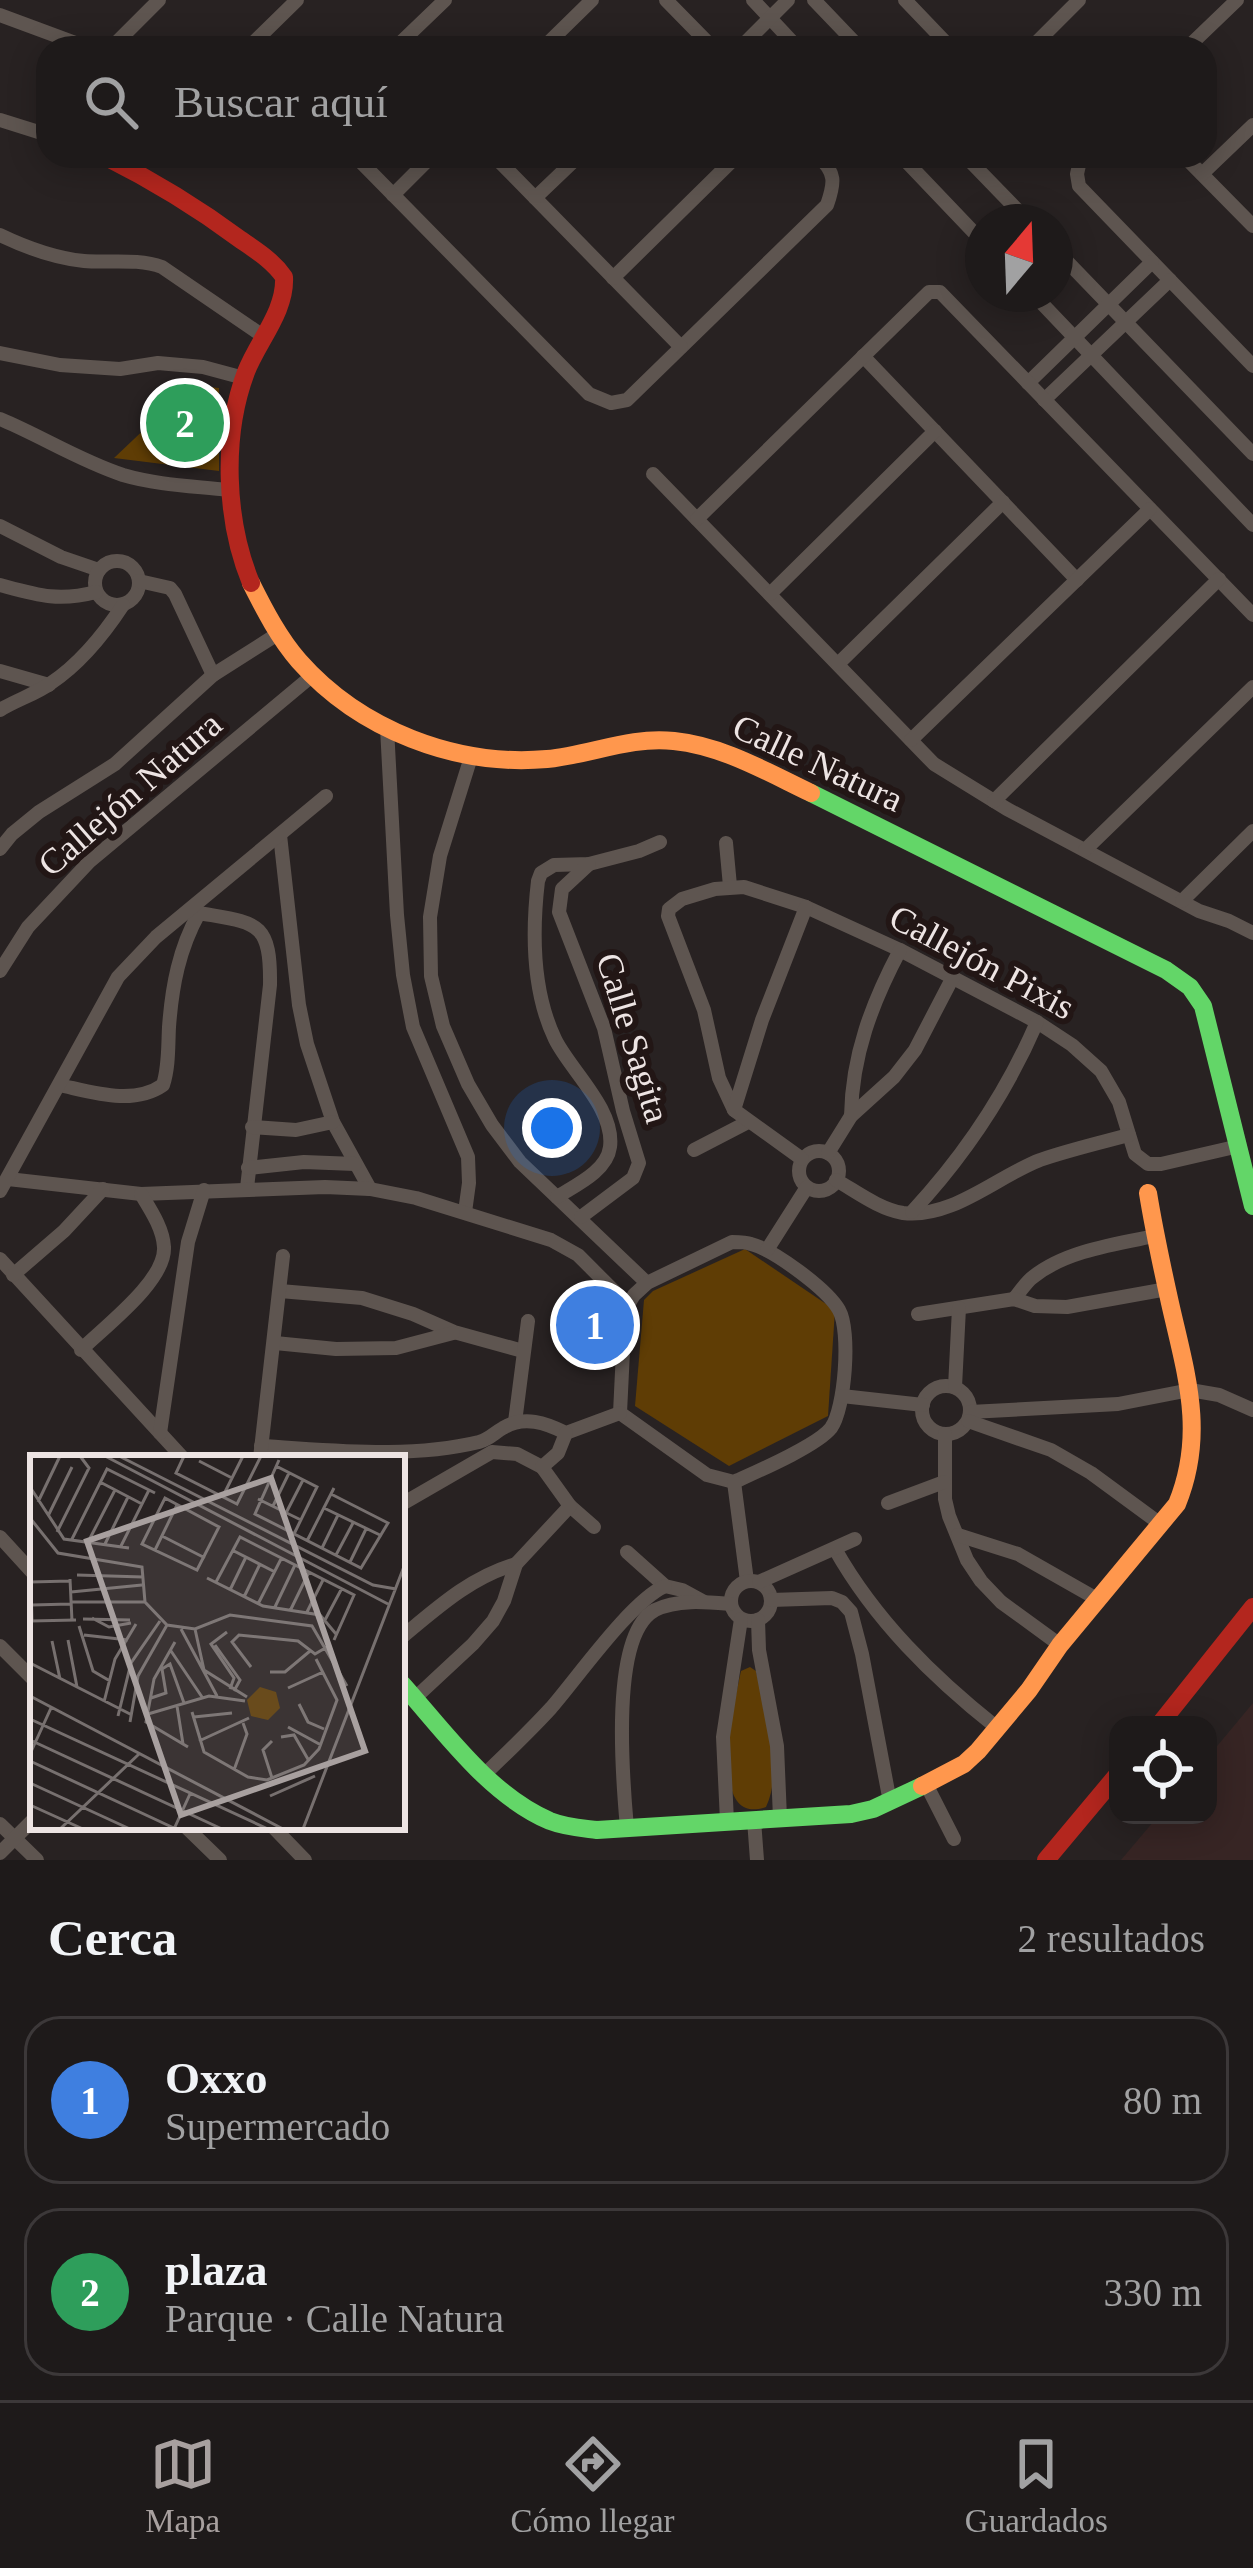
<!DOCTYPE html>
<html lang="es">
<meta charset="utf-8">
<style>
body{margin:0;font-family:"Times New Roman",serif;background:#2b2727;color:#f1f3f6}
.controls{position:absolute;right:36px;bottom:36px;display:grid;overflow:hidden;border-radius:24px;box-shadow:0 6px 30px #0003}
.controls button{width:108px;height:108px;display:grid;place-items:center;padding:0;border:0;border-bottom:3px solid #3c3839;background:#1e1a1a;color:#f1f3f6;font:60px sans-serif}
.compass{position:absolute;left:965px;top:204px;width:108px;height:108px;border-radius:50%;background:#1e1a1a;box-shadow:0 6px 30px #0003;rotate:19deg}
.you{position:absolute;left:552px;top:1128px;width:42px;height:42px;margin:-30px;border:9px solid #fff;border-radius:50%;background:#1a73e8;box-shadow:0 0 0 18px #1a73e833}
.badge{display:grid;place-items:center;width:78px;height:78px;border-radius:50%;background:#a8a09f;color:#fff;font-size:39px;font-weight:700}
.pin{position:absolute;translate:-50% -50%;border:6px solid #fff;box-shadow:0 3px 12px #0006}
.list{margin:0;padding:0;list-style:none}
h2{display:flex;justify-content:space-between;align-items:center;height:156px;margin:0;padding:0 48px;font-size:51px}
h2 small{font-size:39px;font-weight:400;color:#a1a1a2}
.list li{display:grid;grid-template-columns:78px 1fr auto;gap:36px;align-items:center;box-sizing:border-box;height:168px;margin:0 24px 24px;padding:0 24px;border:3px solid #3c3839;border-radius:36px}
.list b{display:block;font-size:45px;white-space:nowrap}
.list p{margin:0;font-size:39px;white-space:nowrap;color:#a1a1a2}
.list em{font-size:39px;font-style:normal;color:#a1a1a2}
.icon{flex:none;width:66px;height:66px;fill:none;stroke:currentColor;stroke-width:2;stroke-linecap:round;stroke-linejoin:round}
.map{position:relative;flex:none;width:1253px;height:1860px;overflow:hidden}
.search{position:absolute;background:#1e1a1a;box-shadow:0 6px 30px #0003;left:36px;right:36px;top:36px;height:132px;display:flex;align-items:center;gap:30px;box-sizing:border-box;padding:0 42px;border-radius:36px;color:#a1a1a2;font-size:45px}
.sheet{height:540px;background:#1e1a1a}
nav{display:flex;justify-content:space-around;align-items:center;box-sizing:border-box;height:168px;border-top:3px solid #3c3839;background:#1e1a1a;font-size:33px;color:#a1a1a2}
nav a{display:grid;justify-items:center;gap:6px}
nav .on{color:#a8a09f}
.map>svg:first-child{display:block}
.built{fill:#372524}
.green{fill:#5f3d05}
.lines{fill:none;stroke-linecap:round;stroke-linejoin:round}
.street{stroke:#5e5550;stroke-width:14}
.fast{stroke:#63d668;stroke-width:18}
.slow{stroke:#ff974d;stroke-width:18}
.jam{stroke:#b3261e;stroke-width:18}
.labels{text-anchor:middle;dominant-baseline:central;stroke-width:12;stroke-linejoin:round;paint-order:stroke}
.street-label{font-size:36px;fill:#ede4e3;stroke:#221615}
.inset-road{fill:none;stroke:#77706f;stroke-width:3}
.view{fill:#a8a09f;fill-opacity:0.15;stroke:#a8a09f;stroke-width:6}
.inset-edge{fill:none;stroke:#ede4e3;stroke-width:6}
</style>
<div class="map">
<svg width="1253" height="1860" viewBox="0 0 1253 1860">
<rect width="100%" height="100%" fill="#282222"/>
<polygon class="built" points="1253,1703 1253,1860 1121,1860 1159,1815 1208,1815 1208,1757"/>
<g class="green">
<polygon points="191,385 219,388 219,471 114,458"/>
<polygon points="745,1249 835,1310 828,1416 729,1466 635,1406 644,1300 653,1291"/>
<path d="M 750,1667 L 756,1671 C 765,1710 784,1769 766,1807 C 705,1828 735,1700 741,1671 Z"/>
</g>
<g class="lines">
<g class="street">
<polyline points="666,0 713,48"/>
<polyline points="753,0 798,48"/>
<polyline points="814,0 860,48"/>
<polyline points="905,0 951,48"/>
<polyline points="0,15 89,48"/>
<polyline points="111,48 159,0"/>
<polyline points="248,48 297,0"/>
<polyline points="395,48 445,0"/>
<polyline points="543,48 592,0"/>
<polyline points="740,48 788,0"/>
<polyline points="1031,48 1079,0"/>
<polyline points="1187,48 1237,0"/>
<polyline points="0,120 48,135"/>
<path d="M 355,156 L 589,394 L 611,403 L 627,400 L 827,205 C 835,182 836,173 818,156"/>
<polyline points="494,156 681,347"/>
<polyline points="901,156 983,242"/>
<polyline points="965,156 1029,222"/>
<polyline points="1081,156 1077,174 1079,186 1253,366"/>
<polyline points="1184,156 1253,226"/>
<polyline points="1202,174 1253,125"/>
<polyline points="393,195 432,156"/>
<polyline points="535,198 579,156"/>
<path d="M 0,235 C 27,248 54,258 84,261 C 109,263 138,258 162,267 L 263,336"/>
<polyline points="1055,249 1253,454"/>
<polyline points="613,278 737,156"/>
<polyline points="1033,294 1253,525"/>
<polyline points="0,353 60,365 120,369 158,363 203,367 244,378"/>
<polyline points="863,356 1077,580"/>
<polyline points="1028,383 1152,262"/>
<polyline points="1044,400 1170,280"/>
<path d="M 0,419 C 41,436 80,461 123,475 C 157,485 193,486 228,490"/>
<polyline points="653,474 934,764 1007,809 1199,911 1229,921 1253,933"/>
<polyline points="697,519 929,292 940,292 1253,615"/>
<polyline points="0,526 61,557 99,570"/>
<circle cx="117" cy="583" r="22"/>
<polyline points="139,581 170,588 175,594 213,675"/>
<path d="M 0,585 C 37,595 58,602 96,592"/>
<polyline points="770,594 935,431"/>
<polyline points="838,664 1003,502"/>
<polyline points="0,671 49,685"/>
<path d="M 0,710 C 16,700 36,694 51,683 C 81,663 104,634 123,605"/>
<polyline points="387,728 397,915 403,975 413,1027 468,1157 469,1183 465,1212"/>
<polyline points="911,740 1150,509"/>
<polyline points="471,757 440,856 430,917 431,976 443,1026 468,1084 492,1125 520,1162 647,1283"/>
<polyline points="994,801 1219,579"/>
<polyline points="280,835 299,1005 307,1044 333,1122 370,1189"/>
<polyline points="726,843 730,886"/>
<polyline points="0,849 12,834 39,812 115,764 213,675 276,635"/>
<polyline points="1085,850 1253,687"/>
<polyline points="1182,901 1253,831"/>
<polyline points="0,971 28,927 89,862 313,675"/>
<path d="M 59,1085 C 92,1092 133,1106 163,1085 C 169,1067 168,1046 169,1027 C 172,986 179,949 199,913 C 256,923 271,920 270,985 L 247,1188"/>
<polyline points="734,1110 719,1078 704,1010 668,916 669,909 682,899 715,889 744,887 806,907 900,950 1037,1022 1072,1045 1101,1071 1119,1102 1135,1154 1148,1164 1161,1164 1239,1146"/>
<path d="M 851,1116 C 852,1055 872,1003 900,950"/>
<polyline points="252,1127 296,1130 333,1122"/>
<polyline points="694,1150 748,1122"/>
<circle cx="819" cy="1171" r="20"/>
<polyline points="828,1153 851,1116 894,1077 915,1050 953,977"/>
<polyline points="802,1159 734,1110 762,1020 806,907"/>
<polyline points="248,1168 304,1162 355,1164"/>
<polyline points="8,1179 141,1194 325,1187 370,1189 416,1198 551,1240 578,1255 628,1305"/>
<path d="M 836,1180 C 857,1192 879,1209 903,1213 C 952,1219 996,1177 1040,1160 C 1069,1150 1099,1143 1129,1135"/>
<polyline points="0,1191 118,977 156,937 326,796"/>
<path d="M 557,1197 C 576,1185 607,1171 610,1147 C 615,1109 570,1070 555,1039 C 532,991 532,932 538,881 L 541,873 L 554,865 L 589,864 L 639,851 L 660,842"/>
<path d="M 912,1212 C 965,1155 1006,1094 1037,1022"/>
<polyline points="581,1217 633,1178 639,1163 623,1111 604,1028 559,912 562,889 589,864"/>
<path d="M 732,1242 C 738,1242 746,1242 751,1244 C 774,1250 827,1289 839,1310 C 851,1331 845,1409 831,1428 C 817,1446 756,1472 734,1482 L 707,1475 L 620,1413 L 624,1330 L 628,1305 L 634,1295 L 647,1283 Z"/>
<polyline points="767,1250 807,1187"/>
<polyline points="0,1259 183,1458"/>
<polyline points="13,1275 64,1231 103,1189"/>
<polyline points="280,1291 362,1298 413,1314 454,1332 523,1351"/>
<path d="M 1014,1299 C 1020,1292 1026,1282 1033,1277 C 1065,1251 1116,1244 1155,1236"/>
<polyline points="918,1314 1014,1299 1035,1306 1067,1307 1167,1289"/>
<polyline points="275,1343 336,1349 396,1348 453,1333"/>
<path d="M 81,1350 C 104,1327 166,1281 164,1247 C 163,1228 150,1209 141,1194"/>
<circle cx="946" cy="1410" r="24"/>
<polyline points="955,1387 959,1308"/>
<polyline points="842,1396 923,1405"/>
<polyline points="970,1412 1118,1404 1190,1390 1219,1395 1253,1410"/>
<polyline points="968,1421 1051,1450 1091,1473 1159,1523"/>
<polyline points="515,1422 528,1321"/>
<polyline points="160,1433 188,1242 204,1190"/>
<polyline points="945,1434 945,1499 949,1516 967,1560 981,1581 1001,1602 1060,1645"/>
<path d="M 261,1446 C 333,1450 409,1459 479,1442 C 490,1439 494,1433 503,1428 C 524,1415 546,1423 566,1433 L 620,1413"/>
<polyline points="260,1458 283,1256"/>
<polyline points="734,1482 747,1581"/>
<polyline points="888,1503 944,1482"/>
<polyline points="402,1504 492,1452 517,1454 542,1467"/>
<polyline points="570,1506 594,1527"/>
<polyline points="958,1535 1018,1554 1097,1599"/>
<polyline points="0,1537 33,1573"/>
<path d="M 835,1549 C 875,1620 933,1677 996,1727"/>
<polyline points="627,1552 665,1586 682,1590 704,1602"/>
<circle cx="751" cy="1601" r="20"/>
<polyline points="759,1582 855,1539"/>
<polyline points="771,1600 832,1598 842,1602 851,1612 862,1654 890,1802"/>
<polyline points="758,1620 759,1650 777,1746 780,1818"/>
<path d="M 402,1637 C 438,1607 471,1577 516,1564"/>
<polyline points="0,1646 33,1679"/>
<polyline points="415,1698 473,1644 493,1621 504,1601 516,1564 570,1506 542,1467 558,1453 566,1433"/>
<path d="M 485,1774 C 508,1752 530,1731 551,1708 C 578,1677 631,1601 665,1586"/>
<polyline points="926,1784 954,1839"/>
<polyline points="754,1820 757,1860"/>
<polyline points="727,1821 723,1737 741,1619"/>
<polyline points="0,1824 37,1860"/>
<polyline points="186,1827 220,1860"/>
<polyline points="273,1827 305,1860"/>
<path d="M 627,1828 C 623,1783 609,1635 655,1610 C 677,1599 707,1602 730,1604"/>
<polyline points="0,1853 33,1820"/>
</g>
<g class="fast">
<polyline points="811,793 1166,970 1190,987 1203,1006 1253,1206"/>
<path d="M 402,1684 C 445,1732 489,1795 550,1821 C 565,1827 581,1828 597,1830 L 851,1814 L 873,1809 L 922,1786"/>
</g>
<g class="slow">
<path d="M 251,583 C 265,611 279,638 299,661 C 360,730 456,767 547,759 C 590,755 630,736 674,741 C 723,746 767,772 811,793"/>
<path d="M 922,1786 L 964,1764 L 978,1751 L 1029,1690 L 1060,1645 L 1177,1504 C 1206,1433 1186,1374 1170,1303 C 1162,1267 1154,1230 1148,1193"/>
</g>
<g class="jam">
<path d="M 104,156 C 152,180 198,208 241,240 C 257,251 273,261 284,277 C 286,311 258,341 246,372 C 222,436 225,520 251,583"/>
<polyline points="1159,1725 1253,1607"/>
<polyline points="1046,1860 1118,1774"/>
</g>
</g>
<g class="labels">
<g class="street-label">
<text transform="translate(818 763) rotate(25)">Calle Natura</text>
<text transform="translate(130 794) rotate(-41)">Callejón Natura</text>
<text transform="translate(982 962) rotate(28)">Callejón Pixis</text>
<text transform="translate(633 1038) rotate(73)">Calle Sagita</text>
</g>
</g>
<g transform="translate(30 1455)">
<rect width="375" height="375" fill="#282222"/>
<path d="M 230,232 L 246,237 L 250,253 L 238,265 L 221,261 L 217,245 Z" fill="#5f3d05"/>
<path class="inset-road" d="M 75,1 L 358,149M 89,1 L 343,130 L 366,134M 154,1 L 146,18 L 207,49 L 231,1M 249,5 L 225,59 L 331,113 L 358,68 L 301,39M 169,6 L 202,23M 246,11 L 287,32 L 264,79M 70,27 L 112,49M 0,32 L 34,84 L 99,93M 193,41 L 213,1M 135,43 L 189,72 L 167,115 L 112,89 ZM 228,44 L 271,65M 8,47 L 30,1M 243,51 L 259,18M 294,53 L 352,81M 256,58 L 273,25M 18,61 L 42,12M 0,63 L 28,98 L 112,112 L 115,147 L 137,170 L 165,174 L 200,160 L 282,171 L 317,231M 27,77 L 59,13 L 50,1M 132,81 L 175,103M 41,86 L 77,14 L 125,38M 277,86 L 304,33M 57,89 L 85,35M 75,89 L 98,42M 91,91 L 119,35M 292,93 L 308,60M 125,95 L 147,50M 202,95 L 245,117M 306,100 L 323,68M 320,107 L 336,74M 1,118 L 1,127 L 40,126M 47,120 L 113,122M 177,123 L 233,151 L 290,160 L 306,179M 40,124 L 42,166M 186,127 L 210,82 L 324,140 L 304,185M 1,128 L 2,166M 200,135 L 216,102M 41,137 L 112,130M 214,142 L 230,109M 41,147 L 115,147M 228,149 L 251,104M 2,150 L 40,149M 244,154 L 265,110M 260,156 L 279,117M 276,159 L 293,125M 62,163 L 79,172 L 101,168M 53,164 L 100,165M 295,165 L 312,133M 0,166 L 46,165M 49,171 L 63,216 L 80,226M 151,174 L 187,241M 165,174 L 174,215 L 217,242M 197,177 L 181,189 L 204,223 L 200,234M 54,180 L 98,185M 38,185 L 47,232M 22,186 L 30,224M 145,187 L 124,224 L 116,267 L 158,292M 185,190 L 210,225 L 204,236M 141,196 L 172,242M 0,208 L 102,260M 221,212 L 202,187 L 209,180 L 268,186 L 285,199 L 297,192M 240,217 L 255,217 L 280,196M 258,233 L 293,217M 0,241 L 253,374M 121,243 L 136,238 L 132,214 L 140,209 L 154,248M 74,247 L 85,204 L 106,169M 269,249 L 278,267 L 294,274M 147,251 L 153,289M 162,257 L 174,297 L 218,322 L 237,325 L 274,310 L 289,294 L 307,245 L 286,204M 118,259 L 179,241 L 215,246M 88,261 L 101,208 L 130,166M 164,262 L 202,258M 0,264 L 238,374M 100,267 L 108,221 L 137,170M 258,272 L 291,290M 251,282 L 264,280 L 279,306M 0,285 L 192,374M 169,286 L 219,263M 242,286 L 233,295 L 242,323M 0,299 L 21,253M 0,306 L 146,374M 204,315 L 217,279 L 213,268M 0,328 L 100,374M 240,341 L 285,321M 0,350 L 53,374M 30,374 L 109,299M 144,374 L 160,339M 273,374 L 375,109"/>
<path class="view" d="M 241,23 L 335,296 L 151,360 L 57,86 Z"/>
<rect width="375" height="375" class="inset-edge"/>
</g>
</svg>
<div class="controls">
<button><svg class="icon" aria-label="locate" viewBox="0 0 24 24"><circle cx="12" cy="12" r="6"/><path d="M12 2v4M12 18v4M2 12h4M18 12h4"/></svg></button>
</div>
<svg class="compass" viewBox="-18 -18 36 36"><path d="M0-13l5 13h-10z" fill="#e53935"/><path d="M0 13l5-13h-10z" fill="#a1a1a2"/></svg>
<div class="you"></div>
<div class="pin badge" style="left:595px;top:1325px;background:#3f7fe0">1</div>
<div class="pin badge" style="left:185px;top:423px;background:#2e9e5b">2</div>
<div class="search"><svg class="icon" aria-label="search" viewBox="0 0 24 24"><circle cx="10" cy="10" r="6"/><path d="M15 15l6 6"/></svg>Buscar aquí</div>
</div>
<section class="sheet">
<h2>Cerca<small>2 resultados</small></h2>
<ul class="list">
<li><span class="badge" style="background:#3f7fe0">1</span><div><b>Oxxo</b><p>Supermercado</p></div><em>80 m</em></li>
<li><span class="badge" style="background:#2e9e5b">2</span><div><b>plaza</b><p>Parque · Calle Natura</p></div><em>330 m</em></li>
</ul>
</section>
<nav>
<a class="on"><svg class="icon" aria-label="map" viewBox="0 0 24 24"><path d="M3 6l6-2 6 2 6-2v14l-6 2-6-2-6 2zM9 4v14M15 6v14"/></svg>Mapa</a>
<a><svg class="icon" aria-label="directions" viewBox="0 0 24 24"><path d="M12 3l9 9-9 9-9-9zM9 14v-3h6M13 9l2 2-2 2"/></svg>Cómo llegar</a>
<a><svg class="icon" aria-label="saved" viewBox="0 0 24 24"><path d="M7 4h10v16l-5-4-5 4z"/></svg>Guardados</a>
</nav>
